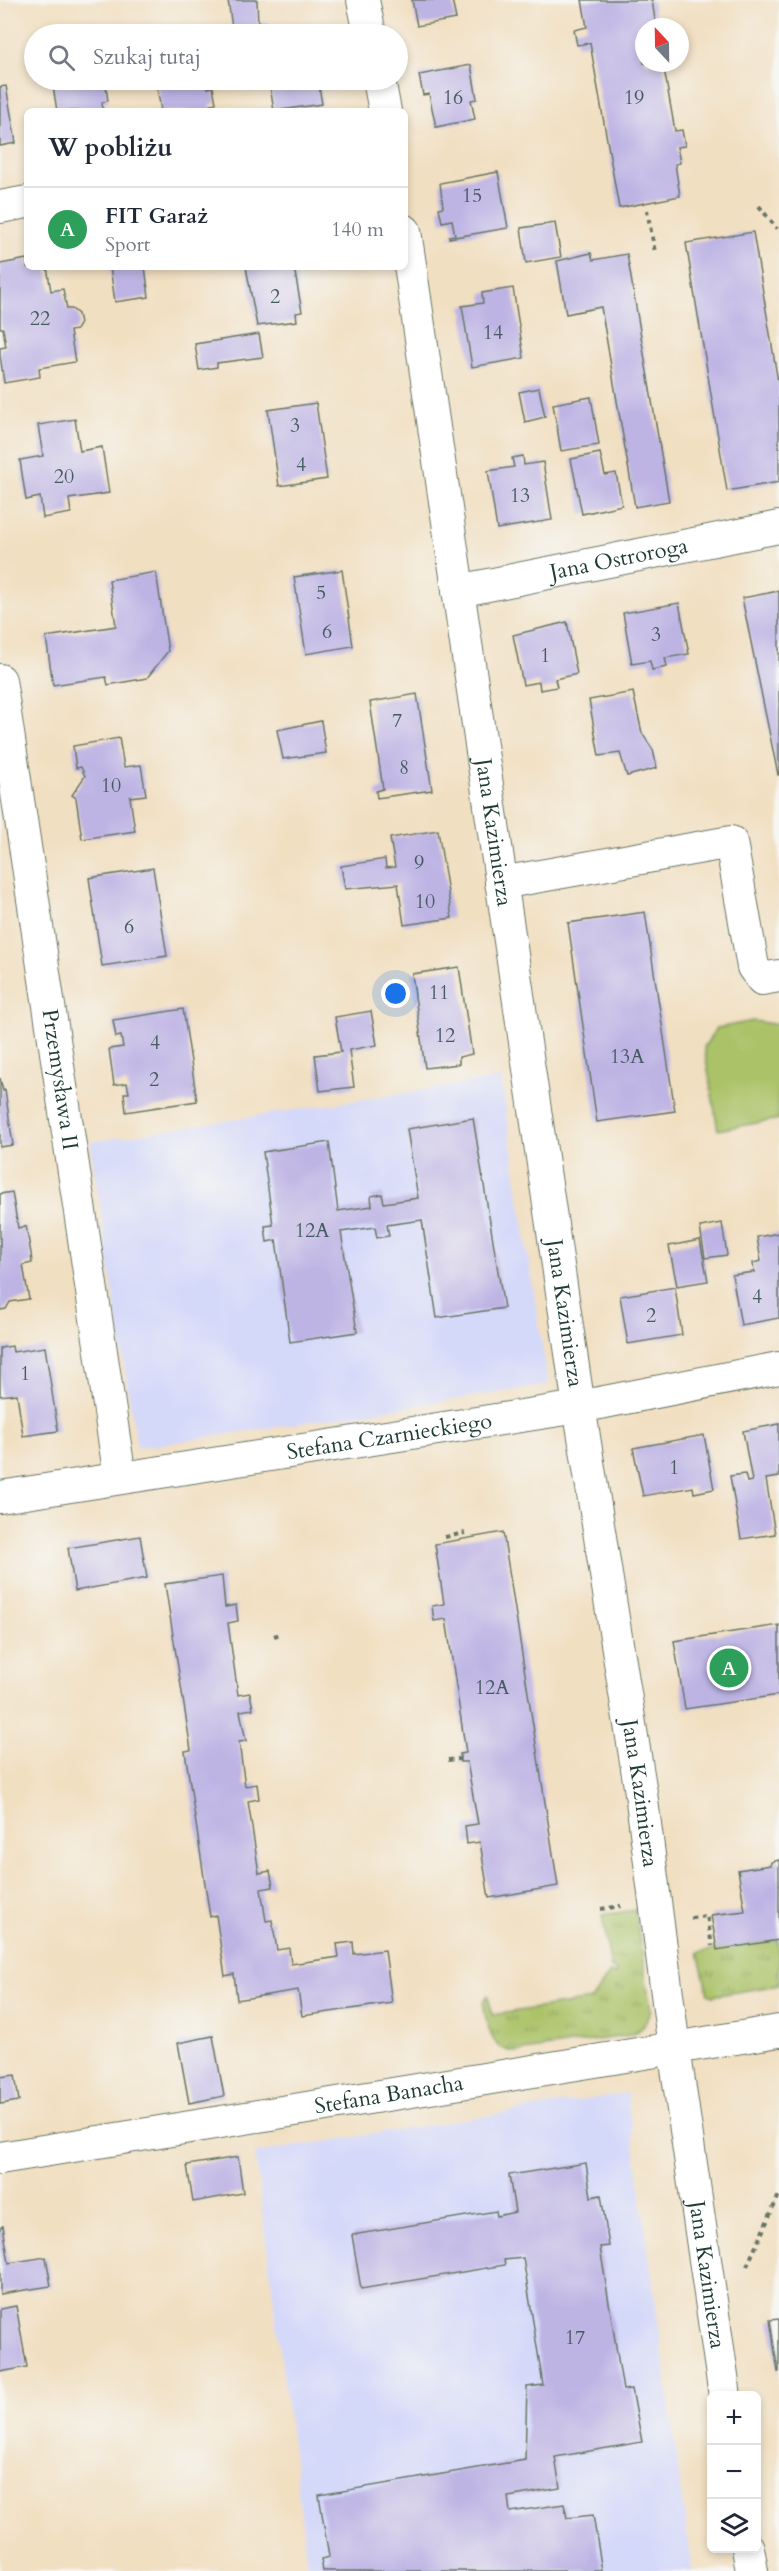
<!DOCTYPE html>
<html lang="pl">
<meta charset="utf-8">
<style>
body{margin:0;font-family:Cardo,serif;background:#f6f6f7;color:#1f2937}
.controls{position:absolute;right:18px;bottom:18px;display:grid;overflow:hidden;border-radius:9px;box-shadow:0 3px 9px #0003}
.controls button{width:54px;height:54px;display:grid;place-items:center;padding:0;border:0;border-bottom:2px solid #e0e1e3;background:#fff;color:#1f2937;font:30px sans-serif}
.compass{position:absolute;left:635px;top:18px;width:54px;height:54px;border-radius:50%;background:#fff;box-shadow:0 3px 9px #0003;rotate:338deg}
.you{position:absolute;left:396px;top:994px;width:21px;height:21px;margin:-15px;border:4px solid #fff;border-radius:50%;background:#1a73e8;box-shadow:0 0 0 9px #1a73e833}
.badge{display:grid;place-items:center;width:39px;height:39px;border-radius:50%;background:#c8321e;color:#fff;font-size:20px;font-weight:700}
.pin{position:absolute;translate:-50% -50%;border:3px solid #fff;box-shadow:0 2px 6px #0006}
.list{margin:0;padding:0;list-style:none}
h2{display:flex;justify-content:space-between;align-items:center;height:78px;margin:0;padding:0 24px;font-size:26px}
h2 small{font-size:20px;font-weight:400;color:#747a83}
.list li{display:grid;grid-template-columns:39px 1fr auto;gap:18px;align-items:center;box-sizing:border-box;height:84px;padding:0 24px;border-top:2px solid #e0e1e3}
.list b{display:block;font-size:22px;white-space:nowrap}
.list p{margin:0;font-size:20px;white-space:nowrap;color:#747a83}
.list em{font-size:20px;font-style:normal;color:#747a83}
.icon{flex:none;width:33px;height:33px;fill:none;stroke:currentColor;stroke-width:2;stroke-linecap:round;stroke-linejoin:round}
.map{position:relative;flex:none;width:779px;height:2571px;overflow:hidden}
.search{position:absolute;background:#fff;box-shadow:0 3px 9px #0003;left:24px;top:24px;width:384px;height:66px;display:flex;align-items:center;gap:15px;box-sizing:border-box;padding:0 21px;border-radius:33px;color:#747a83;font-size:22px}
.panel{position:absolute;background:#fff;box-shadow:0 3px 9px #0003;left:24px;top:108px;width:384px;height:162px;border-radius:9px}
.map>svg:first-child{display:block}
.built{fill:#d4d8f9}
.grass{fill:url(#grass-tufts);stroke:#65804e;stroke-width:1.5}
.green{fill:#abc267;stroke:#65804e;stroke-width:1.5}
.building{fill:#bdb4e4}
.lines{fill:none;stroke-linecap:round;stroke-linejoin:round}
.street-casing{stroke:#687665;stroke-width:34}
.path{stroke:#687665;stroke-width:4;stroke-dasharray:4.5 4.5;stroke-linecap:butt}
.street{stroke:#fff;stroke-width:32}
.labels{text-anchor:middle;dominant-baseline:central;stroke-width:4.5;stroke-linejoin:round;paint-order:stroke}
.number-label{font-size:20px;fill:#465b60}
.street-label{font-size:22px;fill:#1f3d34;stroke:#f6f6f2}
</style>
<div class="map">
<svg width="779" height="2571" viewBox="0 0 779 2571">
<defs>
<pattern id="grass-tufts" width="24" height="20" patternUnits="userSpaceOnUse" patternTransform="scale(1.5)"><rect width="24" height="20" fill="#abc267"/><path d="M3 7l-1-3M5 7V3M7 7l1-3M15 17l-1-3M17 17v-4M19 17l1-3" fill="none" stroke="#8b9f56"/></pattern>
</defs>
<rect width="100%" height="100%" fill="#f6f6f2"/>
<filter id="ink" filterUnits="userSpaceOnUse"><feTurbulence type="fractalNoise" baseFrequency=".0167" numOctaves="2"/><feDisplacementMap in="SourceGraphic" scale="12" xChannelSelector="R" yChannelSelector="G"/><feConvolveMatrix kernelMatrix="1 2 1 2 8 2 1 2 1" color-interpolation-filters="sRGB"/></filter>
<filter id="wash" filterUnits="userSpaceOnUse"><feTurbulence type="fractalNoise" baseFrequency=".008" numOctaves="4" result="noise"/><feDisplacementMap in="SourceGraphic" scale="24" xChannelSelector="R" yChannelSelector="G"/><feGaussianBlur stdDeviation="1.35" result="paint"/><feColorMatrix in="noise" values="0 0 0 0 0 0 0 0 0 0 0 0 0 0 0 0 0 1.4 0 .05"/><feComposite in="paint" operator="in"/></filter>
<g filter="url(#wash)">
<rect width="100%" height="100%" fill="#f1dfc1"/>
<g class="built">
<polygon points="501,1078 548,1385 137,1448 90,1142"/>
<polygon points="627,2093 692,2571 308,2571 255,2153"/>
</g>
<g class="grass">
<path d="M 635,1910 L 651,2011 L 642,2028 L 631,2035 L 517,2052 C 489,2052 487,2023 483,2002 L 488,1995 L 492,2015 L 591,2000 L 610,1973 L 615,1975 L 616,1971 L 611,1968 L 602,1915 Z"/>
<polygon points="779,1940 779,1985 712,1996 708,1994 698,1952"/>
</g>
<polygon class="green" points="753,1021 779,1025 779,1119 718,1130 704,1047 717,1028"/>
<g id="blocks">
<g class="building">
<polygon points="228,0 257,0 258,24 265,22 267,34 233,34"/>
<polygon points="412,0 452,0 456,19 417,26"/>
<polygon points="582,0 652,0 656,27 644,27 644,63 663,63 675,131 682,130 685,146 677,147 680,163 675,164 680,196 619,208 590,43 577,45 574,30 587,27"/>
<polygon points="471,65 477,99 471,100 475,119 436,127 429,94 423,95 419,75"/>
<polygon points="52,80 105,80 108,101 102,102 103,111 57,111"/>
<polygon points="156,80 207,80 208,88 213,87 216,103 210,104 211,111 161,111"/>
<polygon points="269,80 318,80 322,104 274,111"/>
<polygon points="6,86 16,143 0,146 0,87"/>
<polygon points="498,172 508,228 449,238 449,236 455,235 452,220 442,222 439,208 443,207 440,183"/>
<polygon points="555,223 561,257 526,263 521,228"/>
<polygon points="753,232 779,388 779,482 727,491 686,243"/>
<polygon points="591,253 593,260 627,254 669,501 635,507 601,307 566,314 557,261"/>
<polygon points="27,259 27,267 47,267 51,291 63,289 67,309 72,309 78,314 80,323 76,330 70,331 75,362 39,368 40,377 4,383 0,355 0,348 6,347 3,328 0,328 0,264"/>
<polygon points="110,267 145,267 149,297 115,302"/>
<polygon points="246,267 294,267 302,312 296,313 297,321 257,326"/>
<polygon points="513,288 524,358 472,367 462,306 483,303 482,293"/>
<polygon points="259,334 263,357 217,363 217,367 199,370 195,344"/>
<polygon points="539,388 545,417 525,422 519,392"/>
<polygon points="591,397 599,445 561,451 553,404"/>
<polygon points="316,403 327,479 279,486 268,410"/>
<polygon points="75,419 80,451 102,447 109,493 69,499 71,513 43,518 40,497 26,500 20,460 43,456 38,425"/>
<polygon points="600,453 605,475 616,473 622,505 582,514 571,459"/>
<polygon points="523,456 524,465 543,462 552,520 497,529 488,471 514,467 512,458"/>
<polygon points="342,570 353,646 306,654 294,577"/>
<polygon points="156,572 168,651 147,678 108,685 106,677 53,685 46,637 116,626 109,580"/>
<polygon points="779,591 779,775 778,775 742,598"/>
<polygon points="679,603 689,654 665,658 667,667 652,670 650,661 632,664 623,613"/>
<polygon points="567,622 577,674 555,679 557,687 540,690 539,682 523,685 513,635"/>
<polygon points="633,692 642,733 653,750 657,768 627,776 620,753 599,756 589,700"/>
<polygon points="417,694 432,790 377,798 376,791 383,789 370,702"/>
<polygon points="321,721 326,753 283,759 277,730"/>
<polygon points="119,738 124,767 141,765 146,795 130,797 135,831 82,839 76,798 72,795 85,776 81,767 76,768 73,746"/>
<polygon points="438,830 452,918 404,925 398,884 345,889 341,866 385,859 386,868 395,867 390,838"/>
<polygon points="153,868 167,956 102,966 89,878"/>
<polygon points="645,912 675,1111 597,1122 568,923"/>
<polygon points="459,967 472,1054 459,1057 459,1064 425,1068 412,974"/>
<polygon points="183,1009 197,1101 126,1112 124,1093 129,1093 127,1083 114,1085 109,1049 123,1047 121,1036 116,1037 113,1020"/>
<polygon points="371,1011 377,1045 349,1050 354,1087 320,1091 315,1055 341,1052 335,1017"/>
<polygon points="0,1078 3,1091 5,1090 13,1145 0,1147"/>
<polygon points="473,1118 504,1308 437,1318 422,1220 387,1225 389,1236 377,1238 375,1227 341,1232 357,1332 290,1342 276,1240 267,1242 265,1226 273,1225 263,1152 329,1142 338,1211 372,1206 371,1196 382,1194 384,1203 418,1198 407,1129"/>
<polygon points="12,1192 18,1228 26,1226 31,1253 32,1263 23,1265 29,1299 10,1302 6,1309 0,1310 0,1194"/>
<polygon points="722,1223 727,1255 705,1258 700,1227"/>
<polygon points="779,1233 779,1318 741,1325 732,1275 754,1272 753,1263 761,1261 757,1237"/>
<polygon points="700,1240 708,1281 677,1286 669,1246"/>
<polygon points="675,1287 682,1335 628,1344 620,1296"/>
<polygon points="12,1346 13,1352 45,1347 58,1431 23,1436 17,1394 0,1396 0,1348"/>
<polygon points="779,1424 779,1477 766,1479 775,1534 741,1539 730,1476 745,1474 747,1482 752,1481 743,1431"/>
<polygon points="704,1435 714,1489 694,1493 693,1487 643,1496 633,1448"/>
<polygon points="503,1532 558,1886 489,1898 480,1842 467,1844 465,1826 478,1824 467,1762 460,1762 460,1754 466,1753 446,1619 434,1621 432,1606 444,1604 435,1544"/>
<polygon points="140,1536 147,1578 75,1591 68,1548"/>
<polygon points="222,1576 225,1607 236,1605 238,1621 228,1623 238,1695 250,1693 253,1709 240,1711 246,1741 239,1742 245,1786 257,1784 259,1799 248,1801 259,1873 270,1871 272,1881 273,1887 261,1889 266,1921 272,1920 277,1950 289,1948 291,1964 339,1957 337,1944 353,1942 354,1954 385,1950 392,2003 302,2016 298,1990 237,2000 234,1974 225,1976 216,1915 210,1917 185,1751 191,1750 165,1584"/>
<polygon points="779,1625 779,1695 685,1709 674,1641"/>
<polygon points="779,1860 779,1940 717,1950 711,1915 745,1911 738,1870 771,1865 771,1862"/>
<polygon points="213,2036 224,2096 189,2103 178,2043"/>
<polygon points="15,2075 19,2101 0,2104 0,2077"/>
<polygon points="238,2157 243,2193 193,2202 187,2165"/>
<polygon points="586,2163 591,2197 601,2195 609,2246 600,2247 623,2390 632,2389 642,2442 555,2457 560,2488 508,2497 510,2512 564,2504 567,2518 593,2515 602,2571 323,2571 321,2559 329,2557 319,2495 525,2460 527,2387 543,2385 523,2258 504,2260 505,2265 361,2289 352,2235 496,2211 497,2216 515,2212 509,2175"/>
<polygon points="3,2226 9,2263 46,2257 51,2286 0,2294 0,2227"/>
<polygon points="16,2306 27,2367 0,2372 0,2309"/>
<polygon points="779,2319 779,2372 778,2372 770,2320"/>
</g>
</g>
</g>
<g filter="url(#ink)">
<use href="#blocks" fill-opacity="0" stroke="#687665" stroke-width="1.5"/>
<g class="lines">
<g class="street-casing">
<g id="street">
<polyline points="363,0 370,34"/>
<polyline points="379,80 385,111"/>
<polyline points="0,207 27,202"/>
<path id="s1" d="M 405,231 L 576,1387 L 641,1793 L 674,2048 L 725,2396"/>
<path id="s2" d="M 458,591 L 779,527"/>
<path id="s3" d="M 0,680 L 120,1478"/>
<polyline points="501,883 731,842 753,967 762,979 779,976"/>
<path id="s4" d="M 0,1497 L 579,1407 L 779,1368"/>
<path id="s5" d="M 0,2158 L 779,2031"/>
<polyline points="748,2548 752,2571"/>
</g>
</g>
<g class="path">
<polyline points="759,206 777,229"/>
<polyline points="647,210 655,252"/>
<polyline points="445,1537 465,1533"/>
<polyline points="274,1636 280,1634"/>
<polyline points="448,1760 460,1759"/>
<polyline points="601,1909 621,1906"/>
<polyline points="691,1918 707,1916 712,1946"/>
<polyline points="747,2266 779,2195"/>
</g>
<use href="#street" class="street"/>
</g>
</g>
<g class="labels">
<g class="number-label">
<text x="453" y="97">16</text>
<text x="634" y="97">19</text>
<text x="472" y="195">15</text>
<text x="275" y="296">2</text>
<text x="40" y="318">22</text>
<text x="493" y="332">14</text>
<text x="295" y="425">3</text>
<text x="301" y="464">4</text>
<text x="64" y="476">20</text>
<text x="520" y="495">13</text>
<text x="321" y="592">5</text>
<text x="327" y="631">6</text>
<text x="656" y="634">3</text>
<text x="545" y="655">1</text>
<text x="397" y="720">7</text>
<text x="404" y="767">8</text>
<text x="111" y="785">10</text>
<text x="419" y="862">9</text>
<text x="425" y="901">10</text>
<text x="129" y="926">6</text>
<text x="439" y="992">11</text>
<text x="445" y="1035">12</text>
<text x="155" y="1042">4</text>
<text x="627" y="1056">13A</text>
<text x="154" y="1079">2</text>
<text x="312" y="1230">12A</text>
<text x="757" y="1296">4</text>
<text x="651" y="1315">2</text>
<text x="25" y="1373">1</text>
<text x="674" y="1467">1</text>
<text x="492" y="1687">12A</text>
<text x="575" y="2337">17</text>
</g>
<g class="street-label">
<text stroke="none"><textPath href="#s2" startOffset="164">Jana Ostroroga</textPath></text>
<text stroke="none"><textPath href="#s1" startOffset="608">Jana Kazimierza</textPath></text>
<text stroke="none"><textPath href="#s3" startOffset="404">Przemysława II</textPath></text>
<text stroke="none"><textPath href="#s1" startOffset="1094">Jana Kazimierza</textPath></text>
<text stroke="none"><textPath href="#s4" startOffset="394">Stefana Czarnieckiego</textPath></text>
<text stroke="none"><textPath href="#s1" startOffset="1580">Jana Kazimierza</textPath></text>
<text stroke="none"><textPath href="#s5" startOffset="394">Stefana Banacha</textPath></text>
<text stroke="none"><textPath href="#s1" startOffset="2066">Jana Kazimierza</textPath></text>
</g>
</g>
</svg>
<div class="controls">
<button>+</button>
<button>−</button>
<button><svg class="icon" aria-label="layers" viewBox="0 0 24 24"><path d="M12 4l9 5-9 5-9-5zM3 14l9 5 9-5"/></svg></button>
</div>
<svg class="compass" viewBox="-18 -18 36 36"><path d="M0-13l5 13h-10z" fill="#e53935"/><path d="M0 13l5-13h-10z" fill="#747a83"/></svg>
<div class="you"></div>
<div class="pin badge" style="left:729px;top:1668px;background:#2e9e5b">A</div>
<div class="search"><svg class="icon" aria-label="search" viewBox="0 0 24 24"><circle cx="10" cy="10" r="6"/><path d="M15 15l6 6"/></svg>Szukaj tutaj</div>
<section class="panel">
<h2>W pobliżu<small></small></h2>
<ul class="list">
<li><span class="badge" style="background:#2e9e5b">A</span><div><b>FIT Garaż</b><p>Sport</p></div><em>140 m</em></li>
</ul>
</section>
</div>
